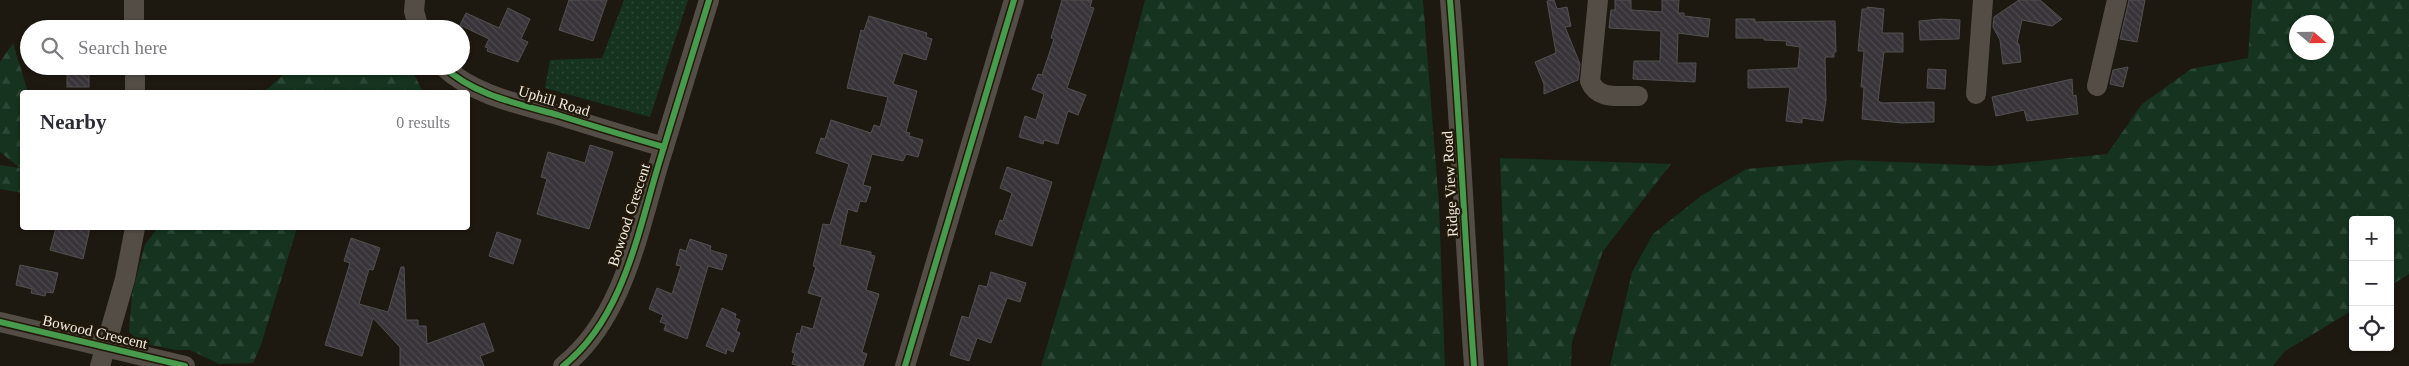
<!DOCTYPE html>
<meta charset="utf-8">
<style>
body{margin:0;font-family:"Times New Roman",serif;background:#f2f2f3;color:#2b2b33}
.controls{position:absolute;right:15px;bottom:15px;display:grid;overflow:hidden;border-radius:5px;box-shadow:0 1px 4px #0004}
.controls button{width:45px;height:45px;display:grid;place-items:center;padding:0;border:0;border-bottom:1px solid #e1e1e2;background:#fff;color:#2b2b33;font:25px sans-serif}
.compass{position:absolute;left:2289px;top:15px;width:45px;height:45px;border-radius:50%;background:#fff;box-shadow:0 1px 4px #0004;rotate:110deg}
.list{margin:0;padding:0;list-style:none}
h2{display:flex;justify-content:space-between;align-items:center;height:65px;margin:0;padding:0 20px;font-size:21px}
h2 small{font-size:16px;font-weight:400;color:#7c7c81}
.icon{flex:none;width:28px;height:28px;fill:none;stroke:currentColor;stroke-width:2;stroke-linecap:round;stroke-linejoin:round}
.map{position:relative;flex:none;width:2409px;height:366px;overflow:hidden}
.search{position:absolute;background:#fff;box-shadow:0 1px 4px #0004;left:20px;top:20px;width:450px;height:55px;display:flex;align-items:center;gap:12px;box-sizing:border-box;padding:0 18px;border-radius:28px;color:#7c7c81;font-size:19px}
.panel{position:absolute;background:#fff;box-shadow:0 1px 4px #0004;left:20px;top:90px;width:450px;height:140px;border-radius:5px}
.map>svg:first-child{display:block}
.grass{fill:url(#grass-dots)}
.forest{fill:url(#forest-firs);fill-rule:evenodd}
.building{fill:url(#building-back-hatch);stroke:#535050}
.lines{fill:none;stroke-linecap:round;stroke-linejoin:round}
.minor{stroke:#544d46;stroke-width:20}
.cycleway-casing{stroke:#22190b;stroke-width:9}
.cycleway{stroke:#469c4c;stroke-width:6}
.labels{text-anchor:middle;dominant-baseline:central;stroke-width:5;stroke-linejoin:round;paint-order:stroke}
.street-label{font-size:15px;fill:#f5eee5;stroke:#22190b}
</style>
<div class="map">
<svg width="2409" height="366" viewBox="0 0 2409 366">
<defs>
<pattern id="grass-dots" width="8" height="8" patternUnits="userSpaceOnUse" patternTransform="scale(1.25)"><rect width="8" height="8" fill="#15331f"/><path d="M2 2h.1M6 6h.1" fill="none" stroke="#2c4735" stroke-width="1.8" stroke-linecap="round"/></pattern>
<pattern id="forest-firs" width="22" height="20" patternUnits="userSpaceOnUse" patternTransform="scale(1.25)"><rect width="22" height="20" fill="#15331f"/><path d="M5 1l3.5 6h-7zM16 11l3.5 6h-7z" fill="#2c4735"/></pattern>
<pattern id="building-back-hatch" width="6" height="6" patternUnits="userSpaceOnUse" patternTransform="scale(1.25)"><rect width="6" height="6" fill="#393439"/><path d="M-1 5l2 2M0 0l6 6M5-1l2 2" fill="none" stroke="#4c484c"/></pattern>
</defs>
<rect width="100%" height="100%" fill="#1d1810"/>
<polygon class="grass" points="624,0 688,0 650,117 545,88 550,60 602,58"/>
<g class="forest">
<polygon points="1145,0 1423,0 1439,205 1445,366 1041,366 1110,133"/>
<path d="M 2252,0 L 2409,0 L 2409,274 L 2390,286 L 2390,220 L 2353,220 L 2353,310 L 2285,351 L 2273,366 L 1610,366 L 1632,272 L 1653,234 L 1701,196 L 1746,169 L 1850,160 L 1990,166 L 2107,154 L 2142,104 L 2191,69 L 2248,58 ZM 2326,22 L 2326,52 L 2296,52 L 2296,22 Z"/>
<polygon points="13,43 28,92 22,92 22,193 0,189 0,165 20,168 0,152 0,62"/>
<polygon points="293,66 410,66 423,92 264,92"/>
<polygon points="1500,158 1671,164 1603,251 1572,342 1571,366 1508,366"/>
<polygon points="158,228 297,228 261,345 253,363 219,364 190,350 176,350 141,343 129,332 132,294 145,244"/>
</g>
<g class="building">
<polygon points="569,0 607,0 593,41 559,30"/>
<polygon points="1062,0 1092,0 1090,7 1094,8 1067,88 1086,95 1078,115 1068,111 1058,144 1044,140 1043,144 1019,137 1025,116 1036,120 1044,94 1032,89 1038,74 1042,75 1054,39 1051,38"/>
<polygon points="1554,0 1557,9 1567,7 1571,26 1565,27 1580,64 1578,80 1544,94 1544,84 1535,62 1556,53 1547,1"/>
<polygon points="1615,0 1631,0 1631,10 1662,12 1662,0 1679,0 1678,13 1684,13 1684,16 1710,19 1708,37 1678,33 1677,63 1696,63 1695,82 1633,79 1634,61 1660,61 1661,31 1609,28 1611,10 1615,10"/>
<polygon points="2019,0 2040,0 2062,19 2052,26 2022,20 2017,43 2019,44 2021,62 2003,64 2000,40 1993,27 1994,17"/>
<polygon points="2129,0 2145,0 2137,42 2120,39"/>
<polygon points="1867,7 1884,9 1882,33 1903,33 1903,52 1884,52 1878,101 1882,103 1934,102 1934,122 1902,123 1862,119 1864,87 1861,87 1864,51 1858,51 1862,9 1867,9"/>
<polygon points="508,8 530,19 521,39 528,42 518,62 487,51 488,48 485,47 489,39 460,25 466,13 499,28"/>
<polygon points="869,16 927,33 926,37 932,39 926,60 903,53 893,84 917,91 906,132 910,133 909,136 923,140 918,157 906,154 903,161 872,154 863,185 871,187 866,202 860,201 857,212 848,209 840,245 871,252 871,255 875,256 866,290 879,294 862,352 867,354 863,366 800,366 792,364 795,353 792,352 797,333 800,334 802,326 813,329 822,297 808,293 816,267 813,266 823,224 830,225 849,164 816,153 821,138 825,139 831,120 871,133 874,125 880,127 888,97 847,88 861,30 864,31"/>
<polygon points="1736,19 1755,19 1755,22 1835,21 1836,52 1834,52 1834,57 1825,57 1826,100 1823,121 1802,118 1802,123 1786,121 1790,87 1748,88 1748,70 1798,68 1800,47 1786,45 1787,41 1764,40 1764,38 1736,38"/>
<polygon points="1941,19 1960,20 1959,39 1920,40 1919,21"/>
<rect x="67" y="66" width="22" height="21"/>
<polygon points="2128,67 2123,87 2110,84 2113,70"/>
<polygon points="1928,69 1946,70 1945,89 1927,88"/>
<polygon points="2072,79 2073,96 2076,95 2078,114 2027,121 2024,110 1996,116 1992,97"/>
<polygon points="590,145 613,152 589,229 537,214 547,179 541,177 548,152 585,163"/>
<polygon points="1007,167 1052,182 1032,246 995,234 1000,220 1003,221 1012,193 1000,188"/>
<polygon points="56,228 90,228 83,259 50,250"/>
<polygon points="497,232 521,240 513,264 489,256"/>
<polygon points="351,238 380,248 373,270 369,269 359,304 388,312 401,267 404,267 406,320 418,320 418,326 426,326 427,344 484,323 494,351 480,356 484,366 400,366 400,347 373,318 362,356 325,345 350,263 344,261"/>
<polygon points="690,239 711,246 710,250 727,255 722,270 708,266 687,339 664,330 666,324 660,322 663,315 649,309 657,288 672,294 681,266 676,265 680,249 686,251"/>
<polygon points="20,265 58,273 53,293 46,292 45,296 31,293 32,289 16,285"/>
<polygon points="991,272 1026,283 1020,302 1007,298 991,343 977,338 969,361 950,355 962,316 969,318 979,285 987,287"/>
<polygon points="722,308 736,314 735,318 740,320 736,331 740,333 733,352 727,349 726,354 706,346"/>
</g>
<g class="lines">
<g class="minor">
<polyline points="134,0 134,29"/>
<polyline points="415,0 414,11 419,29"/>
<path d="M 1450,0 C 1460,122 1465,244 1474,366"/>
<path d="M 1598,0 L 1590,81 C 1598,101 1620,95 1638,96"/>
<polyline points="135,66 135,92"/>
<path d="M 443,66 C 473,95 519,104 558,115 C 593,126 629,137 664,147"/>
<polyline points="2097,86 2117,0"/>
<polyline points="1976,94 1983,0"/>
<polyline points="0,322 185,366"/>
<polyline points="100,366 125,279 135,228"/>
<path d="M 563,366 C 623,319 638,232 659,163 C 676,109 692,54 709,0"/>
<polyline points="905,366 1014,0"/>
</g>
<g class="cycleway-casing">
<g id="cycleway">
<path d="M 1450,0 C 1460,122 1465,244 1474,366"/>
<path d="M 443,66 C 473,95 519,104 558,115 C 593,126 629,137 664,147"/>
<polyline points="0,322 185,366"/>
<path d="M 563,366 C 623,319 638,232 659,163 C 676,109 692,54 709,0"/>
<polyline points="905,366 1014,0"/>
</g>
</g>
<use href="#cycleway" class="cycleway"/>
</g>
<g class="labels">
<g class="street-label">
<text transform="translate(554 101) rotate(17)">Uphill Road</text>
<text transform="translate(1450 184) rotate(-93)">Ridge View Road</text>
<text transform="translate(629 215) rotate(-72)">Bowood Crescent</text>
<text transform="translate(95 332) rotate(13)">Bowood Crescent</text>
</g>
</g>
</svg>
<div class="controls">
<button>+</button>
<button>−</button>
<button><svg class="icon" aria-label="locate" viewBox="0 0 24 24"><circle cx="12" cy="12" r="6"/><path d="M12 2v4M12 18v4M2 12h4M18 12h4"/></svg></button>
</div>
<svg class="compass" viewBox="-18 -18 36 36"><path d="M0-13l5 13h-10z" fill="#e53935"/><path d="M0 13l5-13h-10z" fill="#7c7c81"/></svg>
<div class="search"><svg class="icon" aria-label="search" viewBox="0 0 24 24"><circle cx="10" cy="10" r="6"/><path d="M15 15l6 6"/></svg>Search here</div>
<section class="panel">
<h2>Nearby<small>0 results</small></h2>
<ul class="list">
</ul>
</section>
</div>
